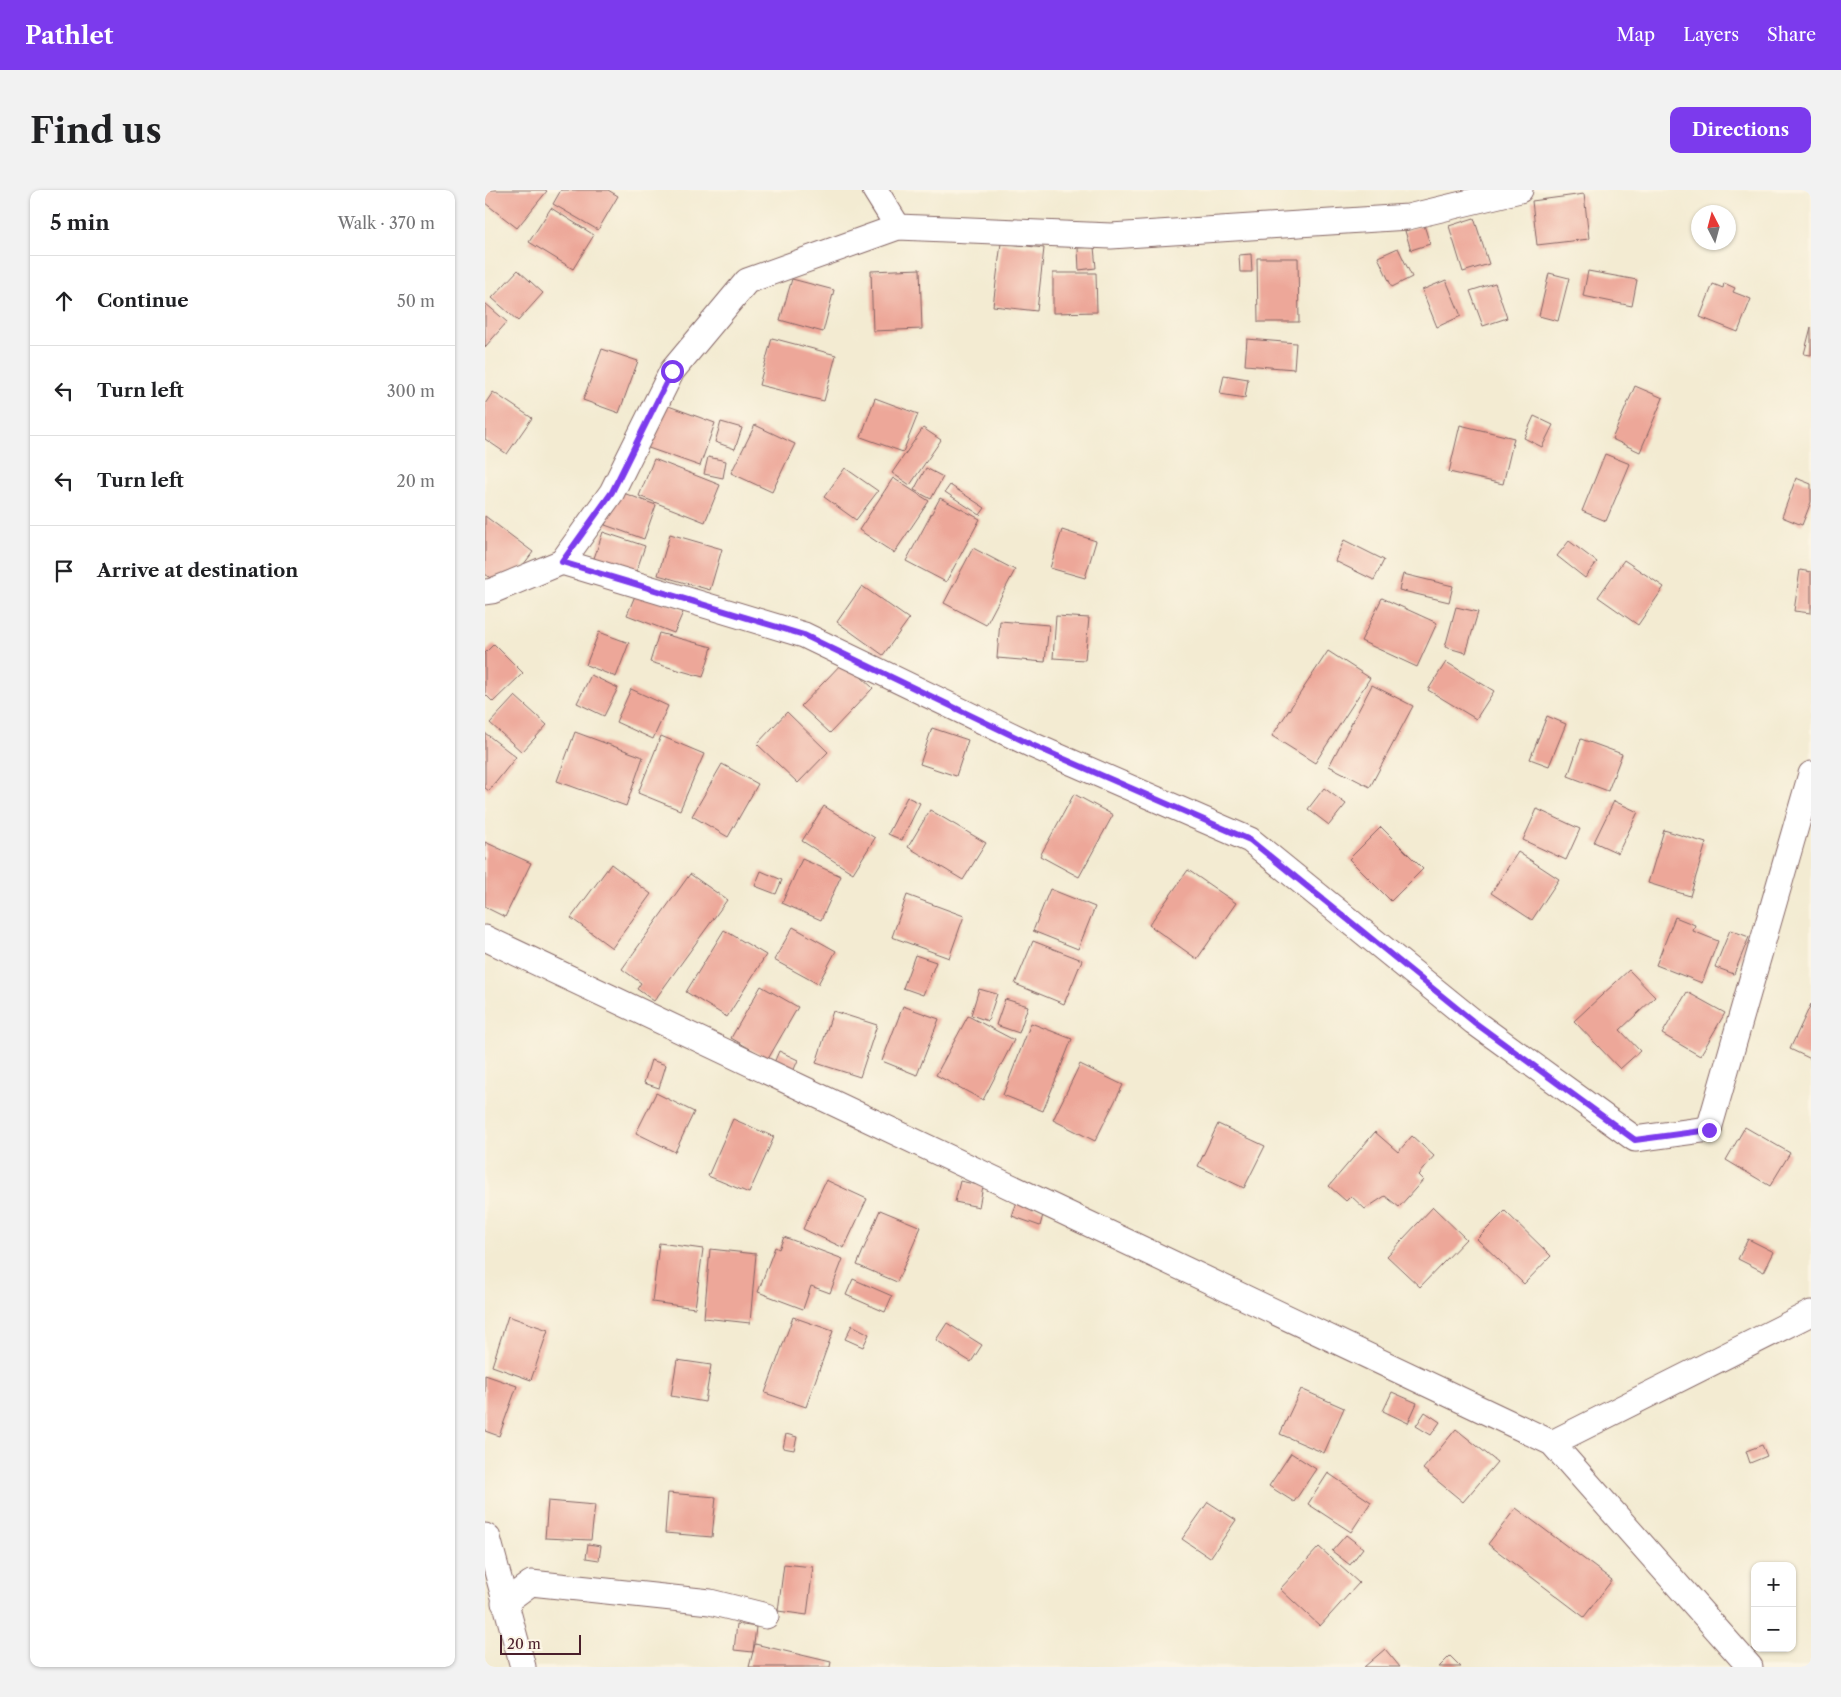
<!DOCTYPE html>
<meta charset="utf-8">
<style>
body{margin:0;font-family:"Libre Caslon Text",serif;background:#f2f2f2;color:#202124}
.controls{position:absolute;right:15px;bottom:15px;display:grid;overflow:hidden;border-radius:10px;box-shadow:0 1px 4px #0004}
.controls button{width:45px;height:45px;display:grid;place-items:center;padding:0;border:0;border-bottom:1px solid #e0e0e0;background:#fff;color:#202124;font:25px sans-serif}
.compass{position:absolute;left:1206px;top:15px;width:45px;height:45px;border-radius:50%;background:#fff;box-shadow:0 1px 4px #0004;rotate:354deg}
.scale{position:absolute;left:15px;bottom:12px;width:81px;box-sizing:border-box;padding-left:5px;border:2px solid #4a1f2b;border-top:0;font-size:14px;line-height:18px;white-space:nowrap;color:#4a1f2b;-webkit-text-stroke:4px #fcf5e5;paint-order:stroke}
.stop{position:absolute;width:15px;height:15px;margin:-11px;border:4px solid #7c3aed;border-radius:50%;background:#fff}
.stop.end{background:#7c3aed;border-color:#fff;box-shadow:0 1px 5px #0008}
.list{margin:0;padding:0;list-style:none}
h2{display:flex;justify-content:space-between;align-items:center;height:65px;margin:0;padding:0 20px;font-size:21px}
h2 small{font-size:16px;font-weight:400;color:#757577}
.list li{display:grid;grid-template-columns:32px 1fr auto;gap:15px;align-items:center;box-sizing:border-box;height:90px;padding:0 20px;border-top:1px solid #e0e0e0}
.list b{display:block;font-size:19px;white-space:nowrap}
.list em{font-size:16px;font-style:normal;color:#757577}
.icon{flex:none;width:28px;height:28px;fill:none;stroke:currentColor;stroke-width:2;stroke-linecap:round;stroke-linejoin:round}
.map{position:relative;flex:none;width:1326px;height:1477px;overflow:hidden;border-radius:10px}
header{display:flex;align-items:center;gap:30px;box-sizing:border-box;height:70px;padding:0 25px;background:#7c3aed;color:#fff}
header strong{font-size:24px}
nav{display:flex;gap:28px;margin-inline-start:auto;font-size:18px}
.intro{display:flex;align-items:center;justify-content:space-between;box-sizing:border-box;height:120px;padding:0 30px}
h1{margin:0;font-size:35px}
.button{padding:12px 22px;border-radius:10px;background:#7c3aed;color:#fff;font-size:18px;font-weight:700}
main{display:flex;gap:30px;padding:0 30px}
aside{flex:1;background:#fff;border-radius:10px;box-shadow:0 1px 4px #0004}
.map>svg:first-child{display:block}
.building{fill:#eda799}
.lines{fill:none;stroke-linecap:round;stroke-linejoin:round}
.street-casing{stroke:#856665;stroke-width:27}
.street{stroke:#fff;stroke-width:25}
.route{stroke:#7c3aed;stroke-width:6}
</style>
<header>
<strong>Pathlet</strong>
<nav><a>Map</a><a>Layers</a><a>Share</a></nav>
</header>
<div class="intro"><h1>Find us</h1><a class="button">Directions</a></div>
<main>
<aside>
<h2>5 min<small>Walk · 370 m</small></h2>
<ul class="list">
<li><svg class="icon" aria-label="ahead" viewBox="0 0 24 24"><path d="M12 20V5M6 11l6-6 6 6"/></svg><div><b>Continue</b></div><em>50 m</em></li>
<li><svg class="icon" aria-label="left" viewBox="0 0 24 24"><path d="M17 20v-9H6M10 6l-5 5 5 5"/></svg><div><b>Turn left</b></div><em>300 m</em></li>
<li><svg class="icon" aria-label="left" viewBox="0 0 24 24"><path d="M17 20v-9H6M10 6l-5 5 5 5"/></svg><div><b>Turn left</b></div><em>20 m</em></li>
<li><svg class="icon" aria-label="arrive" viewBox="0 0 24 24"><path d="M6 21V4h12l-3 4 3 4H6"/></svg><div><b>Arrive at destination</b></div></li>
</ul>
</aside>
<div class="map">
<svg width="1326" height="1477" viewBox="0 0 1326 1477">
<rect width="100%" height="100%" fill="#fcf5e5"/>
<filter id="ink" filterUnits="userSpaceOnUse"><feTurbulence type="fractalNoise" baseFrequency=".02" numOctaves="2"/><feDisplacementMap in="SourceGraphic" scale="10" xChannelSelector="R" yChannelSelector="G"/><feConvolveMatrix kernelMatrix="1 2 1 2 8 2 1 2 1" color-interpolation-filters="sRGB"/></filter>
<filter id="wash" filterUnits="userSpaceOnUse"><feTurbulence type="fractalNoise" baseFrequency=".0096" numOctaves="4" result="noise"/><feDisplacementMap in="SourceGraphic" scale="20" xChannelSelector="R" yChannelSelector="G"/><feGaussianBlur stdDeviation="1.12" result="paint"/><feColorMatrix in="noise" values="0 0 0 0 0 0 0 0 0 0 0 0 0 0 0 0 0 1.4 0 .05"/><feComposite in="paint" operator="in"/></filter>
<g filter="url(#wash)">
<rect width="100%" height="100%" fill="#f3ebd2"/>
<g id="blocks">
<g class="building">
<polygon points="0,0 60,0 62,1 32,38 0,13"/>
<polygon points="76,0 123,0 133,6 113,40 68,14"/>
<polygon points="1099,4 1104,49 1052,55 1047,11"/>
<polygon points="66,18 109,45 88,79 44,52"/>
<polygon points="989,28 1004,74 978,82 964,36"/>
<polygon points="939,35 945,54 926,60 920,41"/>
<polygon points="516,53 559,58 552,121 508,116"/>
<polygon points="609,57 611,78 594,80 593,58"/>
<polygon points="913,58 927,87 907,97 893,67"/>
<polygon points="766,64 767,82 755,82 754,65"/>
<polygon points="772,68 813,68 814,132 773,132"/>
<polygon points="435,79 437,139 388,141 386,81"/>
<polygon points="33,80 58,103 33,131 7,108"/>
<polygon points="1103,81 1152,90 1147,116 1098,106"/>
<polygon points="568,83 611,83 612,122 568,123"/>
<polygon points="1064,83 1084,88 1073,131 1054,126"/>
<polygon points="307,89 349,100 338,142 295,130"/>
<polygon points="961,90 976,126 952,137 937,100"/>
<polygon points="1010,93 1022,128 998,136 985,101"/>
<polygon points="1239,93 1250,98 1248,102 1266,109 1253,142 1215,127 1228,94 1238,98"/>
<polygon points="0,113 22,132 0,157"/>
<polygon points="1326,137 1326,165 1319,164"/>
<polygon points="287,148 351,165 339,211 274,195"/>
<polygon points="762,149 811,153 809,179 760,175"/>
<polygon points="117,159 153,171 134,223 98,210"/>
<polygon points="739,185 763,189 760,208 735,204"/>
<polygon points="1150,196 1178,208 1155,262 1127,249"/>
<polygon points="8,202 47,228 22,264 0,249 0,214"/>
<polygon points="390,208 433,224 418,262 376,247"/>
<polygon points="167,210 230,233 215,276 152,254"/>
<polygon points="1049,226 1068,235 1057,257 1039,248"/>
<polygon points="236,232 257,238 250,259 230,252"/>
<polygon points="270,235 310,254 287,302 246,283"/>
<polygon points="975,235 1029,248 1018,294 964,282"/>
<polygon points="438,238 456,250 425,295 407,283"/>
<polygon points="1120,264 1145,274 1121,331 1097,321"/>
<polygon points="223,267 241,271 238,288 219,284"/>
<polygon points="169,269 235,295 220,332 154,306"/>
<polygon points="360,278 393,301 371,330 339,307"/>
<polygon points="441,278 458,287 446,309 429,300"/>
<polygon points="408,288 444,311 409,363 374,340"/>
<polygon points="1311,288 1326,294 1326,312 1317,335 1297,327"/>
<polygon points="465,295 500,318 495,325 460,302"/>
<polygon points="133,301 171,315 159,349 120,335"/>
<polygon points="455,308 495,329 461,392 421,371"/>
<polygon points="0,326 48,362 20,399 0,384"/>
<polygon points="577,340 611,351 600,388 565,378"/>
<polygon points="118,342 160,356 149,388 107,374"/>
<polygon points="185,344 237,359 225,400 173,385"/>
<polygon points="859,350 899,370 889,390 850,371"/>
<polygon points="1084,351 1112,372 1100,388 1072,366"/>
<polygon points="488,358 530,380 501,435 459,413"/>
<polygon points="1139,370 1179,397 1153,435 1113,407"/>
<polygon points="1315,380 1326,382 1326,423 1309,421"/>
<polygon points="918,384 968,396 964,412 914,400"/>
<polygon points="377,396 424,429 398,465 352,432"/>
<polygon points="152,401 199,420 189,443 142,425"/>
<polygon points="897,408 952,433 932,477 876,451"/>
<polygon points="971,417 993,422 981,463 960,457"/>
<polygon points="571,426 604,428 600,470 568,468"/>
<polygon points="515,431 564,435 560,472 512,468"/>
<polygon points="114,442 144,453 131,487 101,475"/>
<polygon points="174,443 227,457 218,487 165,472"/>
<polygon points="9,454 38,483 8,512 0,504 0,463"/>
<polygon points="843,461 885,488 830,573 787,546"/>
<polygon points="359,471 388,498 345,543 316,516"/>
<polygon points="961,472 1009,501 991,529 943,500"/>
<polygon points="106,485 133,498 119,526 92,513"/>
<polygon points="887,495 928,516 885,597 844,576"/>
<polygon points="146,499 183,516 168,549 131,532"/>
<polygon points="30,506 62,535 37,562 5,533"/>
<polygon points="302,522 343,562 313,593 272,554"/>
<polygon points="1062,526 1081,534 1064,576 1045,569"/>
<polygon points="447,538 483,550 471,586 435,574"/>
<polygon points="90,542 158,567 141,616 72,591"/>
<polygon points="0,543 31,567 4,601 0,598"/>
<polygon points="176,546 219,564 195,620 153,603"/>
<polygon points="1096,549 1137,564 1123,601 1083,586"/>
<polygon points="237,574 273,594 243,647 207,626"/>
<polygon points="839,598 861,614 844,635 823,619"/>
<polygon points="589,604 628,625 594,687 555,666"/>
<polygon points="422,607 435,613 417,650 403,644"/>
<polygon points="1129,611 1153,622 1133,663 1109,652"/>
<polygon points="339,616 390,648 368,683 317,651"/>
<polygon points="1052,619 1095,639 1081,670 1038,650"/>
<polygon points="445,620 501,653 478,690 423,657"/>
<polygon points="896,637 938,679 906,711 864,669"/>
<polygon points="1179,640 1221,653 1205,706 1163,693"/>
<polygon points="0,652 46,673 20,727 0,717"/>
<polygon points="1033,662 1074,689 1047,730 1006,703"/>
<polygon points="317,669 356,686 336,730 297,713"/>
<polygon points="126,674 166,704 127,758 86,728"/>
<polygon points="703,680 751,713 712,769 664,735"/>
<polygon points="276,681 297,690 291,704 270,696"/>
<polygon points="205,684 242,710 169,811 152,799 156,793 137,779"/>
<polygon points="565,699 610,717 593,759 548,741"/>
<polygon points="422,705 479,726 464,768 407,747"/>
<polygon points="1190,727 1210,735 1208,741 1233,751 1217,793 1171,775"/>
<polygon points="308,737 351,761 333,794 289,770"/>
<polygon points="239,740 281,765 242,827 201,802"/>
<polygon points="1245,740 1264,747 1249,784 1230,777"/>
<polygon points="548,751 597,770 579,814 530,794"/>
<polygon points="430,765 451,772 438,805 418,798"/>
<polygon points="1144,780 1170,807 1135,840 1155,861 1135,879 1089,831"/>
<polygon points="276,796 313,817 283,869 246,848"/>
<polygon points="494,799 512,804 503,831 486,825"/>
<polygon points="1202,802 1240,823 1215,866 1177,844"/>
<polygon points="520,809 543,816 534,843 511,835"/>
<polygon points="1326,814 1326,869 1305,859"/>
<polygon points="418,816 454,829 432,885 397,871"/>
<polygon points="348,821 392,835 375,887 331,873"/>
<polygon points="483,826 529,850 498,910 451,885"/>
<polygon points="546,833 587,849 558,921 518,905"/>
<polygon points="294,861 313,870 307,884 288,875"/>
<polygon points="166,870 181,875 174,898 159,893"/>
<polygon points="595,874 638,895 610,951 568,930"/>
<polygon points="171,903 209,922 190,962 151,943"/>
<polygon points="248,929 289,947 264,1003 223,986"/>
<polygon points="733,934 780,956 759,998 713,976"/>
<polygon points="1260,937 1305,963 1285,996 1241,970"/>
<polygon points="890,942 913,962 927,946 949,966 933,985 938,990 914,1017 900,1006 880,1019 866,1006 861,1011 844,996"/>
<polygon points="341,990 382,1009 359,1058 318,1039"/>
<polygon points="475,991 498,996 494,1017 470,1012"/>
<polygon points="532,1012 559,1021 555,1036 527,1026"/>
<polygon points="948,1017 981,1049 935,1097 902,1066"/>
<polygon points="395,1020 436,1037 412,1092 372,1075"/>
<polygon points="1020,1021 1066,1066 1039,1094 992,1049"/>
<polygon points="299,1047 358,1069 345,1103 326,1096 318,1119 273,1102 290,1057 294,1059"/>
<polygon points="1263,1049 1289,1062 1279,1082 1253,1069"/>
<polygon points="174,1053 218,1059 210,1118 167,1112"/>
<polygon points="225,1059 271,1064 265,1133 219,1128"/>
<polygon points="368,1089 407,1106 400,1122 361,1105"/>
<polygon points="23,1126 63,1140 46,1190 7,1176"/>
<polygon points="308,1127 348,1141 321,1217 280,1203"/>
<polygon points="462,1133 497,1155 486,1172 451,1150"/>
<polygon points="367,1135 384,1144 378,1157 360,1149"/>
<polygon points="192,1170 226,1175 220,1212 186,1206"/>
<polygon points="0,1185 32,1196 14,1246 0,1241"/>
<polygon points="816,1199 859,1218 839,1263 795,1244"/>
<polygon points="907,1202 932,1213 923,1233 898,1221"/>
<polygon points="940,1222 955,1232 946,1245 931,1236"/>
<polygon points="971,1239 1012,1272 978,1312 938,1279"/>
<polygon points="301,1244 312,1247 309,1260 298,1258"/>
<polygon points="1277,1255 1282,1266 1265,1273 1261,1261"/>
<polygon points="806,1263 831,1279 809,1312 784,1296"/>
<polygon points="843,1283 886,1312 866,1342 823,1314"/>
<polygon points="183,1303 231,1307 227,1347 180,1343"/>
<polygon points="63,1311 110,1315 106,1350 60,1348"/>
<polygon points="723,1312 751,1330 725,1368 697,1349"/>
<polygon points="1031,1318 1127,1390 1099,1427 1003,1354"/>
<polygon points="861,1345 878,1358 865,1375 847,1361"/>
<polygon points="103,1354 116,1356 114,1370 101,1368"/>
<polygon points="834,1357 874,1393 835,1436 795,1399"/>
<polygon points="299,1374 328,1377 322,1425 293,1421"/>
<polygon points="252,1434 271,1437 268,1462 249,1460"/>
<polygon points="270,1454 346,1472 345,1477 264,1477"/>
<polygon points="900,1459 915,1477 879,1477"/>
<polygon points="965,1466 976,1477 954,1477"/>
</g>
</g>
</g>
<g filter="url(#ink)">
<use href="#blocks" fill-opacity="0" stroke="#856665" stroke-width="1"/>
<g class="lines">
<g class="street-casing">
<g id="street">
<polyline points="390,0 413,37"/>
<polyline points="77,372 319,445 547,555 765,650 989,832 1150,949 1224,939 1326,584"/>
<polyline points="0,402 7,401 77,372 127,302 187,181 262,91 413,37 626,46 923,27 1035,0"/>
<polyline points="0,748 1067,1253 1265,1477"/>
<polyline points="1067,1253 1326,1123"/>
<polyline points="0,1346 3,1348 38,1477"/>
<polyline points="19,1413 46,1393 225,1412 281,1426"/>
</g>
</g>
<use href="#street" class="street"/>
</g>
</g>
<g class="lines" filter="url(#ink)">
<polyline class="route" points="187,181 127,302 77,372 319,445 547,555 765,650 989,832 1150,950 1224,940"/>
</g>
</svg>
<div class="controls">
<button>+</button>
<button>−</button>
</div>
<svg class="compass" viewBox="-18 -18 36 36"><path d="M0-13l5 13h-10z" fill="#e53935"/><path d="M0 13l5-13h-10z" fill="#757577"/></svg>
<div class="scale">20 m</div>
<div class="stop" style="left:187px;top:181px"></div>
<div class="stop end" style="left:1224px;top:940px"></div>
</div>
</main>
